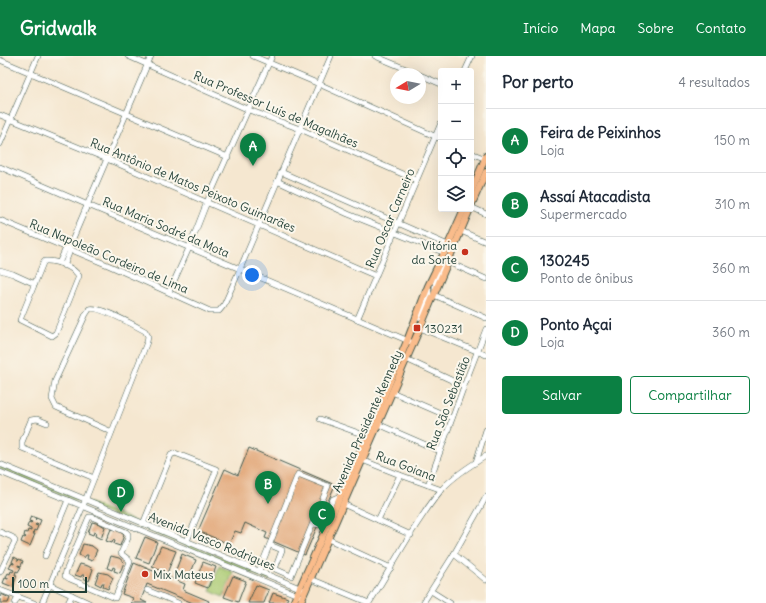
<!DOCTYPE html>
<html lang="pt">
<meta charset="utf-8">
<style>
body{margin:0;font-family:Delius,sans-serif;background:#f6f6f7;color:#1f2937}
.controls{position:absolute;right:12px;top:12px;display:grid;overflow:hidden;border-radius:4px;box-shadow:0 4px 16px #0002}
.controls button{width:36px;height:36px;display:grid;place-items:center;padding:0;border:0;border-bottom:1px solid #e0e1e3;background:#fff;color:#1f2937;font:20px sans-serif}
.compass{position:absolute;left:390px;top:12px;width:36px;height:36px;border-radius:50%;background:#fff;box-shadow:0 4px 16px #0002;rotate:260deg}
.scale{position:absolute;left:12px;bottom:10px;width:75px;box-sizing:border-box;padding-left:4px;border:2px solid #1f3d34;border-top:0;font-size:11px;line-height:14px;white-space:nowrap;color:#1f3d34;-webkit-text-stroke:3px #fbf7ec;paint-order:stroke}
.you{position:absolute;left:252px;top:219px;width:14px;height:14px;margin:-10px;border:3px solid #fff;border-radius:50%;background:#1a73e8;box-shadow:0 0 0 6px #1a73e833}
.badge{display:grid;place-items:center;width:26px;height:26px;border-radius:50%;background:#0b8043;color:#fff;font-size:13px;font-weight:700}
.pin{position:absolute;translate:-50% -33px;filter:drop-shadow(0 1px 2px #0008)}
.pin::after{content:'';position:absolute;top:21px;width:14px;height:12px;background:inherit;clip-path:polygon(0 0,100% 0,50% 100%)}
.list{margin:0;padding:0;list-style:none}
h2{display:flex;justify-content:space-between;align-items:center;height:52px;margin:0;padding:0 16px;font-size:17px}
h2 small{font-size:13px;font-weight:400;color:#747a83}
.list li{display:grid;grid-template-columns:26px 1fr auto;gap:12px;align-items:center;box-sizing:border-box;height:64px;padding:0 16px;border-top:1px solid #e0e1e3}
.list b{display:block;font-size:15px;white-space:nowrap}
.list p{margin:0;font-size:13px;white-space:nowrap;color:#747a83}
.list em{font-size:13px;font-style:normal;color:#747a83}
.actions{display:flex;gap:8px;padding:12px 16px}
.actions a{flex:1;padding:9px 0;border:1px solid #0b8043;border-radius:4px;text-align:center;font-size:14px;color:#0b8043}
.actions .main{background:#0b8043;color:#fff}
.icon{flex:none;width:22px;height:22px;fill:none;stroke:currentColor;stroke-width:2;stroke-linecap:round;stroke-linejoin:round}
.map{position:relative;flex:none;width:486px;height:547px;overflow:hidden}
header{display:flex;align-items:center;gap:24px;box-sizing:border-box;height:56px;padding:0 20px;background:#0b8043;color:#fff}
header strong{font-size:19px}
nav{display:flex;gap:22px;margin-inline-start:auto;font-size:14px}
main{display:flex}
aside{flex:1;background:#fff}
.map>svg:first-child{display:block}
.green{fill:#abca72;stroke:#658453}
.building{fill:#e1a475}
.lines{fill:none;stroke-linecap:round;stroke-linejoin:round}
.minor-casing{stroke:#3f564b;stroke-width:6}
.major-casing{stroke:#3f564b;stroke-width:8}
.minor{stroke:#fff;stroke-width:5}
.major{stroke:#fabc8b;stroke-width:6}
.poi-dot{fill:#c8321e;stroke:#fbf7ec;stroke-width:1.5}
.labels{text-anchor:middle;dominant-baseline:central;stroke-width:4;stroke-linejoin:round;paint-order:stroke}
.street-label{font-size:12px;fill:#1f3d34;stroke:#fbf7ec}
.poi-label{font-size:12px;fill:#1f3d34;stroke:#fbf7ec;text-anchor:start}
</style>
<header>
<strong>Gridwalk</strong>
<nav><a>Início</a><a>Mapa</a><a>Sobre</a><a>Contato</a></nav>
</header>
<main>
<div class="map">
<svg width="486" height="547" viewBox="0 0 486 547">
<rect width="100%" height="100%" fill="#fbf7ec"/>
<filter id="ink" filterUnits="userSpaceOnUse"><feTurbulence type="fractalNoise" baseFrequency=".025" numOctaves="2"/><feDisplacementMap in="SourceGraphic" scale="8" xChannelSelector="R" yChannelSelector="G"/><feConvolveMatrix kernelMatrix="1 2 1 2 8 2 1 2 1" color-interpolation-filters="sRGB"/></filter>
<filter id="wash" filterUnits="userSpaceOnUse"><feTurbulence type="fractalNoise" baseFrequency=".012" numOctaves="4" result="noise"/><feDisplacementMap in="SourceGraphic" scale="16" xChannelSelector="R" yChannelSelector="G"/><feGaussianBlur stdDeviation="0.9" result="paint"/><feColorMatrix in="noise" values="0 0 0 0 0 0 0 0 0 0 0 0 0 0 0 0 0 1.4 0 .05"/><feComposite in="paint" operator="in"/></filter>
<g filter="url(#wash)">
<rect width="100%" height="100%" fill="#f5e7d0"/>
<g class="green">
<polygon points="0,409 78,442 76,445 0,413"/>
<polygon points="88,446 270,521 268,524 87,449"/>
<polygon points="219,510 233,516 223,541 210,535"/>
</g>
<g id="blocks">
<g class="building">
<polygon points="249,392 335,429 305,499 265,482 267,477 245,467 241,477 235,475 229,488 198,475 225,413 238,419"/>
<polygon points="31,460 36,462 35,464 36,462 41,464 39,469 36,468 35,469 38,470 36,475 34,474 33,478 35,478 30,490 21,486 23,481 25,482 26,481 24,480 25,476 27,477 28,474 31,475 31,473 27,471 29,466 31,467 32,466 29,465"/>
<polygon points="92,466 100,468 105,471 101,483 95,480 96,477 94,476 93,479 88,477"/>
<polygon points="111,473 119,475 124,479 120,490 114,488 115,485 113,484 112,487 106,485"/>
<polygon points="145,481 157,486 149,507 136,502"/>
<polygon points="83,488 92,490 97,494 92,505 87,503 88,499 86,499 84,502 79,499"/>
<polygon points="161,490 176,495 167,517 152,511"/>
<polygon points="182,498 196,504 188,524 174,519"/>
<polygon points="111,500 119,502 124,506 120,517 114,515 115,512 113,511 112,514 107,512"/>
<polygon points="14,501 18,503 18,505 19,503 23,505 21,510 18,509 18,510 21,511 18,516 16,515 15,519 17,519 13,531 3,527 5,522 8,523 8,522 6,521 8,517 10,518 11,515 13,516 14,514 9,512 11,507 14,508 14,507 12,506"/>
<polygon points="203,506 216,511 208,532 195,527"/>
<polygon points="134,507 185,528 183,534 209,545 208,547 193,547 147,528 141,544 147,547 131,547 133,542 122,538"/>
<polygon points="80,508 88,510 93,513 89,525 83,522 84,519 82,519 81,521 75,519"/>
<polygon points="99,516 108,518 113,522 108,533 103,531 104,527 102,527 101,530 95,527"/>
<polygon points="233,520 246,525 238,546 224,541"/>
<polygon points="256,529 269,534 264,547 248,547"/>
<polygon points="273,537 288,542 285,547 269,547"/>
<polygon points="1,538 10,542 8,547 0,547 0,545 2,544 0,544"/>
</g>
</g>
</g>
<g filter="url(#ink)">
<use href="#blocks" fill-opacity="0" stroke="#3f564b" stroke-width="1"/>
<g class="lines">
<g class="minor-casing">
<g id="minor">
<polyline points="128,0 249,54 300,73 416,124"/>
<polyline points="253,0 319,28 441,83"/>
<polyline points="375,0 418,18"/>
<polyline points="0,4 228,101"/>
<polyline points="465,15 472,0"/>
<polyline points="420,19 441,28"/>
<polyline points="0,59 107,103 376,220"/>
<polyline points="0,88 38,0"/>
<polyline points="471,97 486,103"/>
<polyline points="0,111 88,149 240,213 411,286"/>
<polyline points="281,116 448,189"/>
<polyline points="277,125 348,158 445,197"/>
<polyline points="471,151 486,158"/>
<polyline points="0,164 110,210 210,255 219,255 224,249 240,213 331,0"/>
<polyline points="461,175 486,186"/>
<path d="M 45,205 C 56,204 73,211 79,220 L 56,277 L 52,280 L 20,264 L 43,207 Z"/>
<polyline points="59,207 66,192 71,187 151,0"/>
<polyline points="64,210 71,192"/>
<polyline points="0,214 13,218 35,228"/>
<path d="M 435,235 C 434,224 440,212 448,206 L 486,223"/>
<polyline points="169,236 189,192 207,146 272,0"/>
<polyline points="434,239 486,262"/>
<polyline points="357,264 441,67"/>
<polyline points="415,264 421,260 429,237 428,231"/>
<polyline points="420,272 486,299"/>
<polyline points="406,303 464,330"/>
<polyline points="392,336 452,362"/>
<polyline points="320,363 367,380"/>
<polyline points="47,367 37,363 31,364 22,386 22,392 94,422"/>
<polyline points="378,368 440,395"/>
<polyline points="362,404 400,419 442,434"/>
<polyline points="476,406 486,374"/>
<polyline points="0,408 302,533"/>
<polyline points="0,416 300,540"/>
<polyline points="428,429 464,330 486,273"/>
<polyline points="343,448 411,479"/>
<path d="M 89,461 L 92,461 L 126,476 L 128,478 L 128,482 L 121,497 C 123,501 128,501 130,506 L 115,542 L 70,523 L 65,520 L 66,515 Z"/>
<polyline points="378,464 400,419"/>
<polyline points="143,468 171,399 175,397 216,413 216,415 187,485"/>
<polyline points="313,468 321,469 333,443 340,440"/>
<polyline points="0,476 12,481 15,485 0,516"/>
<polyline points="328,483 391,512"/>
<polyline points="454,498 486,524"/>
<polyline points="45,500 68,444"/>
<polyline points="259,515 298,418 328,430 291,520 275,513 282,494 270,489"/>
<polyline points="311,523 369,547"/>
<polyline points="50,529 89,547"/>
<polyline points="0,534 34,547"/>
<polyline points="147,534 178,547"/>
<polyline points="431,535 450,547"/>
<polyline points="15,547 18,541"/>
<path d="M 42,547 L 83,450 L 147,286 L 148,280 L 145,275 C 136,270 97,249 89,253 C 89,254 86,258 86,258 L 55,325 L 52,343 L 56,351 L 112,376"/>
<polyline points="68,547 72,539"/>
<path d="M 369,547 C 392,511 415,466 442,433 C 454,420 471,409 486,400"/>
<polyline points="423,547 454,498 486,441"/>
</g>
</g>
<g class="major-casing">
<g id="major">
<polyline points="471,136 486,100"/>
<polyline points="471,150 486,116"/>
<polyline points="293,547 371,371 407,285 428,230 448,189 464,153"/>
<polyline points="300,547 420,272 470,153"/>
</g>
</g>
<use href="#minor" class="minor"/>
<use href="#major" class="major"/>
</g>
</g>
<g class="poi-dot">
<circle cx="465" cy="196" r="4"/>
<rect x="413" y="268" width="8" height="8" rx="2"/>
<circle cx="145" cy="518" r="4"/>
</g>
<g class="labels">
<g class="street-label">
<text transform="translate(276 53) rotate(23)">Rua Professor Luís de Magalhães</text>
<text transform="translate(193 129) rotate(23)">Rua Antônio de Matos Peixoto Guimarães</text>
<text transform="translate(390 162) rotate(-67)">Rua Oscar Carneiro</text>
<text transform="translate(166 171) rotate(23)">Rua Maria Sodré da Mota</text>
<text transform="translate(109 200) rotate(23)">Rua Napoleão Cordeiro de Lima</text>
<text transform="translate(448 347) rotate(-69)">Rua São Sebastião</text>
<text transform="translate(367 365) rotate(-66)">Avenida Presidente Kennedy</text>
<text transform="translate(406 410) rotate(21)">Rua Goiana</text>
<text transform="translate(212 485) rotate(22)">Avenida Vasco Rodrigues</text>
</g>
<g class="poi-label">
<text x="457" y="189" text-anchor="end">Vitória<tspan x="457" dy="14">da Sorte</tspan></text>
<text x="425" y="272">130231</text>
<text x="153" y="518">Mix Mateus</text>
</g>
</g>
</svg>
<div class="controls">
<button>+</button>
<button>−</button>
<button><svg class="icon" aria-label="locate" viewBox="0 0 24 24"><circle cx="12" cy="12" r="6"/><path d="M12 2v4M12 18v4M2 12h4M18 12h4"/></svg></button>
<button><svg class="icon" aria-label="layers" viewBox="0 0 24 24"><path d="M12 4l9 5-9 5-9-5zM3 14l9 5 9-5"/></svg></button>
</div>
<svg class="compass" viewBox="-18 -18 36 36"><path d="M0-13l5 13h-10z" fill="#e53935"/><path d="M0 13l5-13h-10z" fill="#747a83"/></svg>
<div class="scale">100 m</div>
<div class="you"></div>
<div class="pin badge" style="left:253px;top:110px">A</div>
<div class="pin badge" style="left:268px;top:448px">B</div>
<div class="pin badge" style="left:322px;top:478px">C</div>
<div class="pin badge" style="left:121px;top:456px">D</div>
</div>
<aside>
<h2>Por perto<small>4 resultados</small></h2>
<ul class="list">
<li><span class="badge">A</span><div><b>Feira de Peixinhos</b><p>Loja</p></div><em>150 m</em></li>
<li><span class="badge">B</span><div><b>Assaí Atacadista</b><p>Supermercado</p></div><em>310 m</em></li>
<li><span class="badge">C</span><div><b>130245</b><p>Ponto de ônibus</p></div><em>360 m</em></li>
<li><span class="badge">D</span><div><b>Ponto Açai</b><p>Loja</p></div><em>360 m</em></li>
</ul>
<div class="actions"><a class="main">Salvar</a><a>Compartilhar</a></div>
</aside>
</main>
